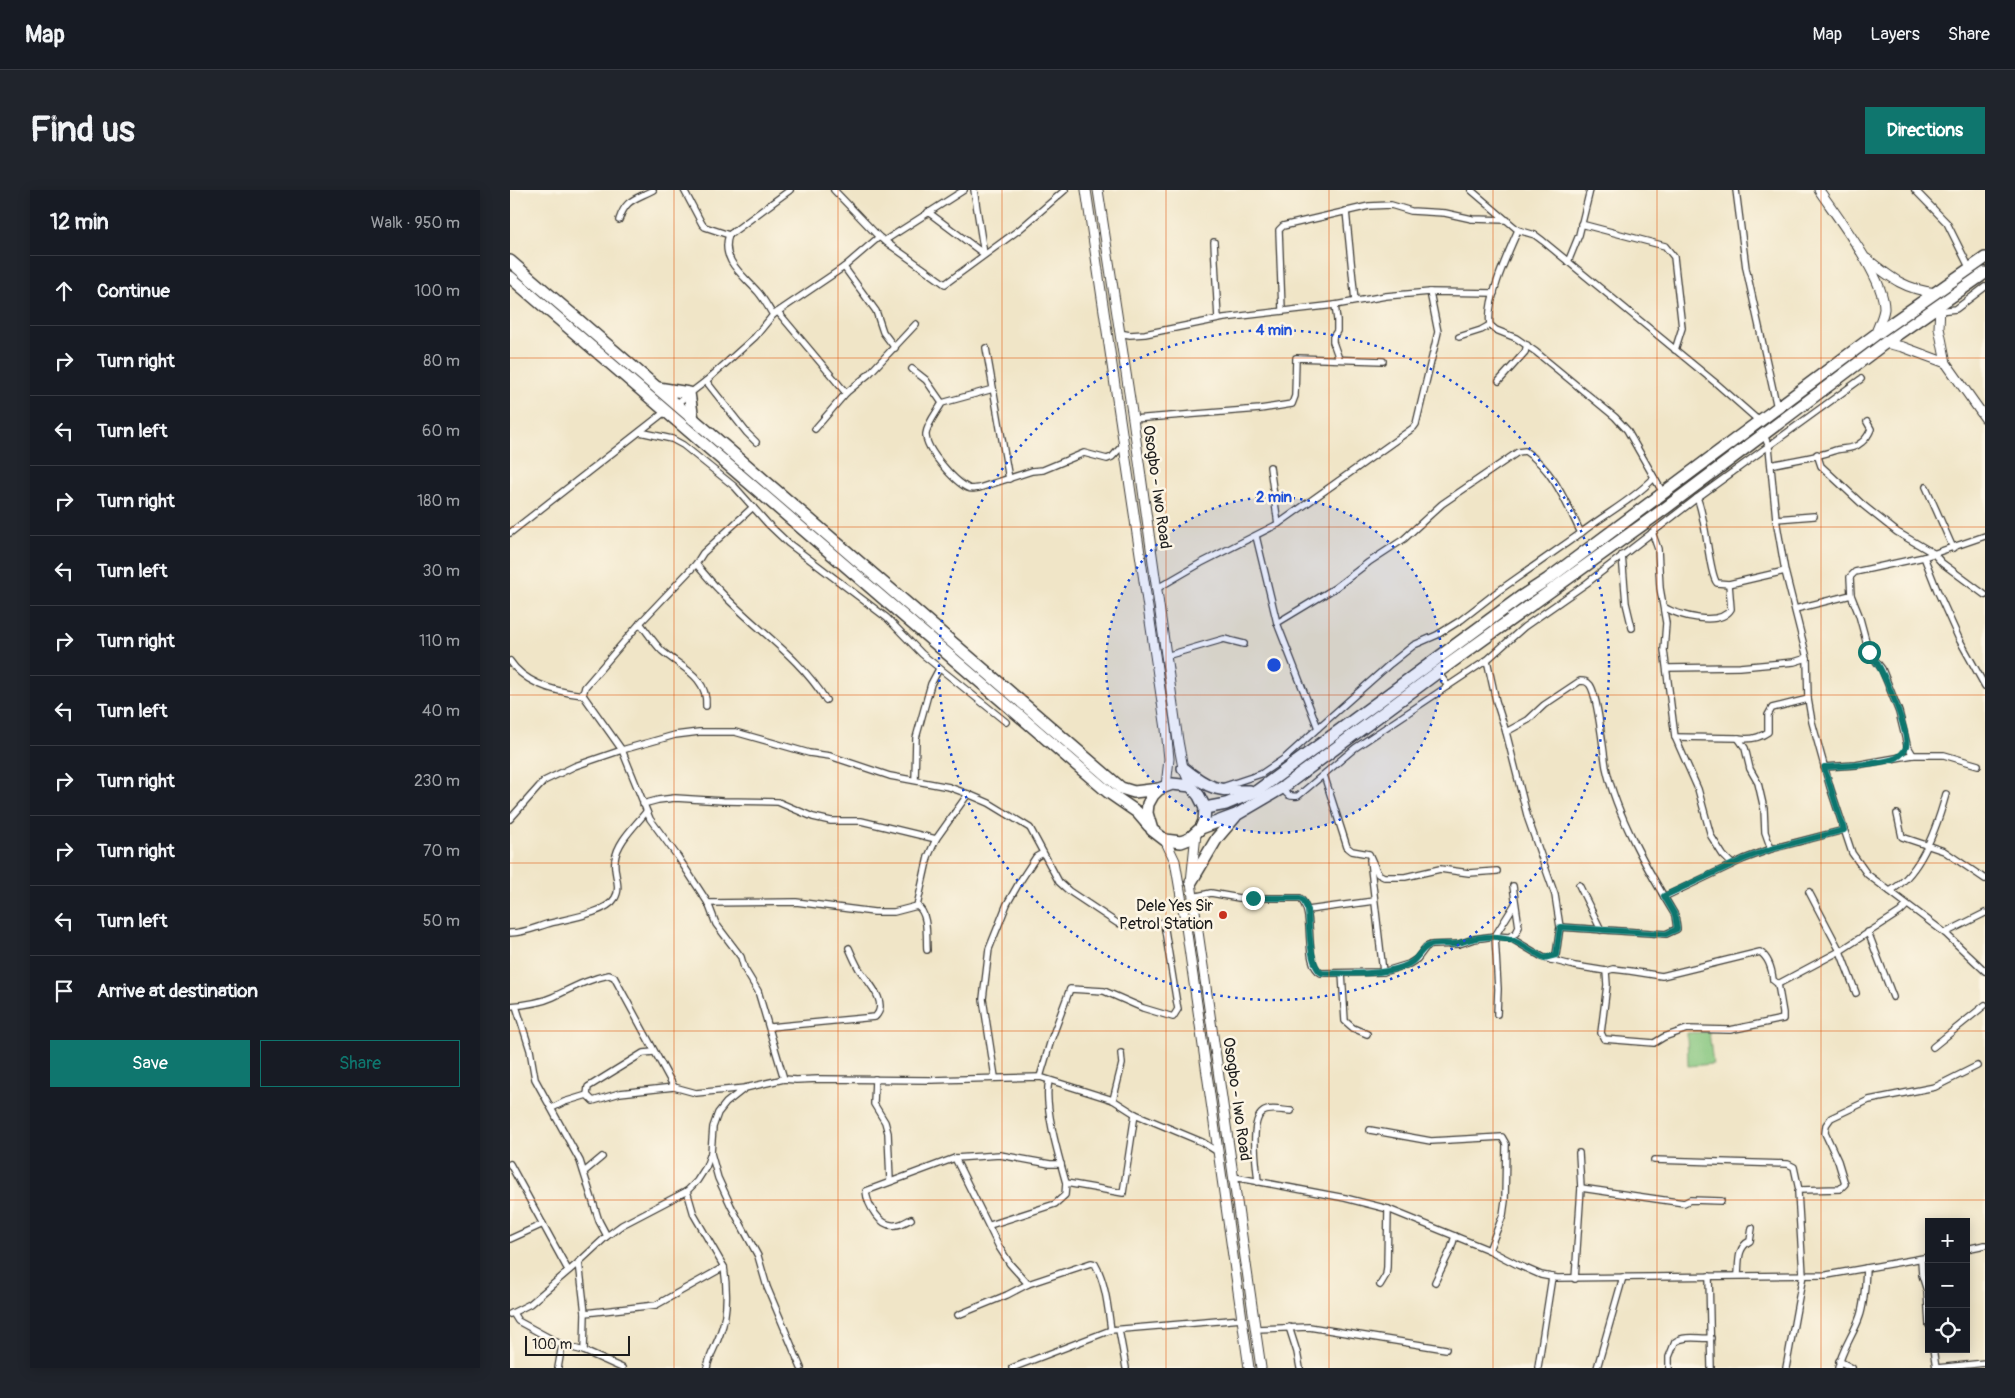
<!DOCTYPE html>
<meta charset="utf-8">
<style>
body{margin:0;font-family:Pangolin,sans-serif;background:#20242c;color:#f1f3f6}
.controls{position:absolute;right:15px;bottom:15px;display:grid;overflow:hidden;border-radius:0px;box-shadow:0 2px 12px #0003}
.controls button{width:45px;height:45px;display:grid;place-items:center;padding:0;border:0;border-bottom:1px solid #363941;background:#171b24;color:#f1f3f6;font:25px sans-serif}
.scale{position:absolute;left:15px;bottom:12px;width:105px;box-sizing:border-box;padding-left:5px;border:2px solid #1c1c1c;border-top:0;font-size:14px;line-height:18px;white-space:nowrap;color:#1c1c1c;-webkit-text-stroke:4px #fcf5e5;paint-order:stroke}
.stop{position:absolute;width:15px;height:15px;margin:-11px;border:4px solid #0f766e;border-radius:50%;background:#fff}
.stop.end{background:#0f766e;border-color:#fff;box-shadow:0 1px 5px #0008}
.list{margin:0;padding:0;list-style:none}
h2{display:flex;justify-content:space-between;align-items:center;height:65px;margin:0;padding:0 20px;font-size:21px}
h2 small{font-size:16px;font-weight:400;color:#9ea1a6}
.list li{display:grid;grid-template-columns:32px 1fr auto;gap:15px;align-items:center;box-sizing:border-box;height:70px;padding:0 20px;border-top:1px solid #363941}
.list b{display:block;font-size:19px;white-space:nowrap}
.list em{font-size:16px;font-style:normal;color:#9ea1a6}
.actions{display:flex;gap:10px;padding:15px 20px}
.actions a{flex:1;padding:11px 0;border:1px solid #0f766e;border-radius:0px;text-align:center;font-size:18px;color:#0f766e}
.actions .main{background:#0f766e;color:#fff}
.icon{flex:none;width:28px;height:28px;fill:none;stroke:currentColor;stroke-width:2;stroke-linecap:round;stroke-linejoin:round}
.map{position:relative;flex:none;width:1475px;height:1178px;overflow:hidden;border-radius:0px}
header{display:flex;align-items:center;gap:30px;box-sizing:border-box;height:70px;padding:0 25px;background:#171b24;border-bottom:1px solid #363941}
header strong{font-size:24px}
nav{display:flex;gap:28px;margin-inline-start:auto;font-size:18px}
.intro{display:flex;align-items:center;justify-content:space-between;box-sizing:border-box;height:120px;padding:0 30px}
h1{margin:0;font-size:35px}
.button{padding:12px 22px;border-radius:0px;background:#0f766e;color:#fff;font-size:18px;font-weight:700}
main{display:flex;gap:30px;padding:0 30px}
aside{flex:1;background:#171b24;border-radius:0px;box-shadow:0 2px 12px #0003}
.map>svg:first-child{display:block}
.green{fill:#83c57d;stroke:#50704c}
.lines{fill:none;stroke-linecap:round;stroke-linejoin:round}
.street-casing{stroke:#3c3a36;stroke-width:8}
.primary-casing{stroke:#3c3a36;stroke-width:11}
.highway-casing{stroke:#3c3a36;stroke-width:14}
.street{stroke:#fff;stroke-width:5.5}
.primary{stroke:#fff;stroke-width:9}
.highway{stroke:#fff;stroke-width:11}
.route{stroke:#0f766e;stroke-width:6}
.grid{fill:none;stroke:#de560d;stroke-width:1;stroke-opacity:0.55}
.ring{fill:none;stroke:#1d4ed8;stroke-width:2.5;stroke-dasharray:2.5 5}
.poi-dot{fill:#c8321e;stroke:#fcf5e5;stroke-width:2}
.labels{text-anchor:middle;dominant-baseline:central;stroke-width:5;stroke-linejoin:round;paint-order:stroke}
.street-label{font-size:16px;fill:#1c1c1c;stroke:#fcf5e5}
.poi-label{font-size:16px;fill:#1c1c1c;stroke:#fcf5e5;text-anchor:end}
.centre{fill:#1d4ed8;stroke:#fcf5e5;stroke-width:2.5}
.ring-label{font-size:15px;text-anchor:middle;font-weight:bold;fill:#1d4ed8;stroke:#fcf5e5;stroke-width:5;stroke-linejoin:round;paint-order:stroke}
</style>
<header>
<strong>Map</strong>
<nav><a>Map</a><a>Layers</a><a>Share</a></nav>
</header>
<div class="intro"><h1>Find us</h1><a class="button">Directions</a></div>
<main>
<aside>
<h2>12 min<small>Walk · 950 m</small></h2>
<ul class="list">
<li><svg class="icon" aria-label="ahead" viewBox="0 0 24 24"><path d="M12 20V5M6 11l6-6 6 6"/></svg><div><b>Continue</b></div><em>100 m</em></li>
<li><svg class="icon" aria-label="right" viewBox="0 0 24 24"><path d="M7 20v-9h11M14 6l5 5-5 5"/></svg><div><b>Turn right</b></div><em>80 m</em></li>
<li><svg class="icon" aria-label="left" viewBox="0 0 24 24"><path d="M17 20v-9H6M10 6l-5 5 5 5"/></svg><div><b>Turn left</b></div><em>60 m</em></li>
<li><svg class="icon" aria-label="right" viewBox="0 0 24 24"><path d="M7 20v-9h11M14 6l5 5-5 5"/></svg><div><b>Turn right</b></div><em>180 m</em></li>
<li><svg class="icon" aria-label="left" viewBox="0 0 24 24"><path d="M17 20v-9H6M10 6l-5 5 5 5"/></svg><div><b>Turn left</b></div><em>30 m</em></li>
<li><svg class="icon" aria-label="right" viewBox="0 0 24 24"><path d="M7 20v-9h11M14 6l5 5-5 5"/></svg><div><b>Turn right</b></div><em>110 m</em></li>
<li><svg class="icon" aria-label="left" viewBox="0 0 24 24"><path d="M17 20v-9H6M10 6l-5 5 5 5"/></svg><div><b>Turn left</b></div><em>40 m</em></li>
<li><svg class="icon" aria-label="right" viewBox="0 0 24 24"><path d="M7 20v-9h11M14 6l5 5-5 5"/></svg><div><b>Turn right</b></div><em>230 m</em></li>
<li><svg class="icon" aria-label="right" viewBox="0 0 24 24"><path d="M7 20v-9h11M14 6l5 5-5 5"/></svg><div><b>Turn right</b></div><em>70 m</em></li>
<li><svg class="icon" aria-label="left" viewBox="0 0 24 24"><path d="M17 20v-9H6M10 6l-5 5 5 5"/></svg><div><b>Turn left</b></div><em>50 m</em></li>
<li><svg class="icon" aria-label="arrive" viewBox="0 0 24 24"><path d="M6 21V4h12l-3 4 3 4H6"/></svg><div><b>Arrive at destination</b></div></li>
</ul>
<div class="actions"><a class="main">Save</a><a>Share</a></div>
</aside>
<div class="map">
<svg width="1475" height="1178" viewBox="0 0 1475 1178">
<rect width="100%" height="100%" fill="#fcf5e5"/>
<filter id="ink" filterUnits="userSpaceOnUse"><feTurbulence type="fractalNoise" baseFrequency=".02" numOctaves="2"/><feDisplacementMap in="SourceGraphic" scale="10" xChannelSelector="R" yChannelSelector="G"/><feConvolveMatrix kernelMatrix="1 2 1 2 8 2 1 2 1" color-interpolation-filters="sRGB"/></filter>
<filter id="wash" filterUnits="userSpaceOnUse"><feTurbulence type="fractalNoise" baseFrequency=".0096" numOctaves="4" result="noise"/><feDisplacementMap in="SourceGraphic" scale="20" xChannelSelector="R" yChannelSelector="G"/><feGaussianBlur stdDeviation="1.12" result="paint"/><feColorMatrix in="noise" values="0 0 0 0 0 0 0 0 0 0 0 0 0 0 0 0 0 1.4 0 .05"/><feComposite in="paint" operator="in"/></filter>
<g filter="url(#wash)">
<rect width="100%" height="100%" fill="#f0e5c7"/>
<polygon class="green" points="1199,842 1203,874 1178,876 1177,843"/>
</g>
<g filter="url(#ink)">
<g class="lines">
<g class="street-casing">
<g id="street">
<polyline points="174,0 192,34 195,37 219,45"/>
<polyline points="324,0 369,47 435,94 510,39 555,0"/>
<polyline points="464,0 474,64"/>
<polyline points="961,0 1008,40 1025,45 1033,51 1207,194 1249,231"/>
<polyline points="1226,0 1236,78 1267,218"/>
<polyline points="1405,0 1437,33 1460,79"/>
<polyline points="836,21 845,111"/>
<polyline points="418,22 474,64"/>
<path d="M 109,30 C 116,9 124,10 143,0"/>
<polyline points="1071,34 1155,56 1164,67 1172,138 1165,160"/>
<path d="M 1008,40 C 998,63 976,110 980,135 L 986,140 L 1006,148 L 1026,162 L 1105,227 L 1117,240 L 1153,303"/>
<polyline points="374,51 454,0"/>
<polyline points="704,52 708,129"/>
<polyline points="1058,72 1069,45 1080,0"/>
<polyline points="334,77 366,121 373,142 385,158"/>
<polyline points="825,115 827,130 827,141 823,147 823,152 829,169"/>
<polyline points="772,120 769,40 773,36 859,16 881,15 901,21 935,23 962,29 997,30"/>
<polyline points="1429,121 1446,119 1475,97"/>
<polyline points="268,122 336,203"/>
<path d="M 263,125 C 258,117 254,109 248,102 C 233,85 210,70 219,45 L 280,0"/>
<polyline points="609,143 620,145 635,144 714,128 825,115 876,106 920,102 984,103"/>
<polyline points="949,147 971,140 980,135"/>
<polyline points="476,158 499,289"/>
<polyline points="402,179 416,190 432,213"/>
<polyline points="196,191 237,243 246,252"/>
<polyline points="989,191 1015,162 1017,155"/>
<path d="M 483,199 L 432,213 C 427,222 417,234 416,244 C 415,259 445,292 458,298 C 462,300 465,298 469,298 L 522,281 L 533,280 L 574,263 L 597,269 L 602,267 L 613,255"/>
<polyline points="166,214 196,191 245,147 263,125 334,77 369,47"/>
<polyline points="623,229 750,219 782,214 785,206 786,168 873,171"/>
<polyline points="305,239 336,203 359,184 406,134"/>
<polyline points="130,242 162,249 173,255 225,297 258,334 278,353 377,428 412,464 496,532"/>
<polyline points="1254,245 1259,257 1266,329 1275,381 1297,468 1298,509 1302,532 1320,597 1342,663 1357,684 1435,743 1475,781"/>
<polyline points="1307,264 1311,276 1353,315 1387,342 1423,363 1432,373 1475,405"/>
<path d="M 1261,275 C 1281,270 1304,268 1323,261 C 1332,257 1342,261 1352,252 C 1357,248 1359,244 1361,239 L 1357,232"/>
<polyline points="760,277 768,334"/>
<polyline points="1416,297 1443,358"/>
<path d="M 1187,308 C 1196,326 1199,385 1207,393 L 1219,394 L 1275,381"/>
<polyline points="243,317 193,363 186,374 130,433 75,497 73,505 112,560 140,629 168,667 198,713 206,734 231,767 234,778 248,801 274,889"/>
<polyline points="1266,329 1304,326"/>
<polyline points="1142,342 1148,359 1150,398 1156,433 1154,460 1165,547 1188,599 1201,646 1213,665 1222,674"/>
<polyline points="0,343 156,221"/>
<polyline points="1112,365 1116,413 1122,438"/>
<polyline points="1414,367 1427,400 1449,449 1475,496"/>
<path d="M 186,374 C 194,383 201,392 209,400 C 244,438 289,466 316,510"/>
<polyline points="646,399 691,373 768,334 903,238 906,234 928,142 920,102"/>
<path d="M 1154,417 C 1168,426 1210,437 1221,419 L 1219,394"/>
<polyline points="1285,419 1341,405"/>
<path d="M 130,433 C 137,442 144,453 152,461 C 172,478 198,487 196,516"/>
<path d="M 767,433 L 825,398 L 859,372 L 894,349 L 932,314 L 1008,262 L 1015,261 C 1044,280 1056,313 1071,343 C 1095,324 1123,310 1144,288"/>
<polyline points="656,466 714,449 734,454"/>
<polyline points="977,470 986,511 996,542 1018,629 1045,705 1050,737 1046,765 1041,770"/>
<path d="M 0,471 C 15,494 47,502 73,505"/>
<polyline points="1157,478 1230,477 1284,472 1297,468"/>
<polyline points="928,482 938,496"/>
<polyline points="808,538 880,474 904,455 927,445 951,430 987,402 1071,343"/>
<path d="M 996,542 L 1018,530 L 1034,515 L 1070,491 C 1074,491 1077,491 1080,495 C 1088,506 1093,560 1096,577 C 1106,625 1139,682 1165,725 L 1167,739 L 1156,744 L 1050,737"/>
<polyline points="1165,547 1228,548"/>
<polyline points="1403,565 1397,555 1389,522 1372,479 1359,462 1349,425 1341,405 1340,387 1345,382 1414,367 1475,346"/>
<polyline points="1314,577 1346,575 1403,565 1434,565 1468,575"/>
<polyline points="814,585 837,657 842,661 859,664 868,684 874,687 895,687 930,679 959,683 987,681"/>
<polyline points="405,590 406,548 421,494 429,479"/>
<polyline points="712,597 751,584 775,568 808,538 767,433 746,346"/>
<path d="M 772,598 C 777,605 779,607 788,606 L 845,558 L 977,470 L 1014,437 L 1077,393 L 1187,308 L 1351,189"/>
<polyline points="133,614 148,610 165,608 213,611 268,612 303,627 321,631 351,631 426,649"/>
<polyline points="1387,624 1392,647 1434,661 1475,689"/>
<polyline points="0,629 34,591 65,576 112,560 165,545 189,542 225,542 299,563 320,566 380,586 439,597 458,604 479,613 520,638 549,692 559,701 607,733 623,736 675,730"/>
<path d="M 1261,659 L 1255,642 L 1254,619 L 1248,593 L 1240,579 L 1235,558 L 1228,548 C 1239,550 1248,549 1258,542 L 1258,525 L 1262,518 L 1298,509"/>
<polyline points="860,670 873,782"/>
<polyline points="1069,695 1091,740"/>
<path d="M 1380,701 C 1411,684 1427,637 1436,604"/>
<polyline points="1299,702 1330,761 1346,803"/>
<path d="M 683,707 L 701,703 L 729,708 L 790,708 C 807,725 792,773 811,783 L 873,782 L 899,774 L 907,769 L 916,757 L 921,755 L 949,754 L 964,749 L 985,746 L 999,747 L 1034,768 L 1065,776 L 1096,781 L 1103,779 L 1120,781 L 1152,786 L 1250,762 C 1259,768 1262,780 1263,790 L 1268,794 L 1273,823 L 1273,829 L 1220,840 L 1177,839 L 1154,847 L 1144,853 L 1094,849 L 1091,843 L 1097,795 L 1096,781"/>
<polyline points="1154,707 1234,669 1261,659 1334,640"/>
<path d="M 198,713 L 286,712 L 364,722 L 384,722 L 407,716 C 419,723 416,748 417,760"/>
<polyline points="407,716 418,667 426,649 458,604"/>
<polyline points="798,720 864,711"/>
<polyline points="1358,742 1383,807"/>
<path d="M 0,743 C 14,743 24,738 37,734 C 54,729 96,724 105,708 C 112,697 103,683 105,670 C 107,652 125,636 136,622"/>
<polyline points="1435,743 1475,723"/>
<polyline points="999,747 1006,743 1009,737 1003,696"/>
<polyline points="832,783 835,831 843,838 857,844"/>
<polyline points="1268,794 1330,761 1390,722 1397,715"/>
<path d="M 0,816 C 14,815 30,813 43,807 C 62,798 78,789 99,785 L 104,787 L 164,897 L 186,903 L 235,898 L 274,889 L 286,890 L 309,889 L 421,890 L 530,887 L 603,910 L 625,924 L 692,952 L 708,962"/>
<polyline points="6,816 20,860 25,889 70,971 89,1031 97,1046"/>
<polyline points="987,824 988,799 985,746 1005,714"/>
<path d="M 260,837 L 365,827 C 380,813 357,791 349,779 C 345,772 342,765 339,758"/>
<polyline points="1423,857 1475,815"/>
<polyline points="485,887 473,809 479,759 497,714 509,693 526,667 533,663"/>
<polyline points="530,887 541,850 560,799 594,801 633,818 663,827 668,819 667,814 654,734"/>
<polyline points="365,889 364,914 375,932 378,943 380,991"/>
<polyline points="77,905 83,911 110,903 164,897"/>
<polyline points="77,905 78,897 133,863 144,862"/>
<polyline points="603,910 612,874 611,863"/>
<polyline points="42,918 54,912 77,905"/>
<polyline points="860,940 921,951 992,947 996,954 995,1011 993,1025 979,1060"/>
<polyline points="201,963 208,988 221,1016 248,1066 257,1097 291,1178"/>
<polyline points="445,968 489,1057 500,1074 518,1094"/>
<polyline points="1144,970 1278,974 1284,977 1289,1000"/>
<polyline points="0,974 58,1080"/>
<polyline points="74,982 92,967"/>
<polyline points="724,987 835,1008 878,1019 979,1060 1008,1075 1031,1085 1047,1088 1317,1085 1419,1067"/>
<path d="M 748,992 C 747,977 739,931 753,922 C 760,917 774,921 781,921"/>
<polyline points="556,993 613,1003 625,924"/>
<polyline points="1071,998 1174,1013 1180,1010 1211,1011"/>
<path d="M 177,1001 L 184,1025 L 214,1077 C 217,1097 218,1124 210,1144 C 206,1156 199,1166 197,1178"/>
<path d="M 401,1029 C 397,1031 391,1035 386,1035 C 370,1038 357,1014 356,1001 L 445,968 L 490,965 L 540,974 L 551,974"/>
<path d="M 480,1035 L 545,1014 L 555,1005 L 556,993 C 549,968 533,914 539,891"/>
<polyline points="0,1049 33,1034"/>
<polyline points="1456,1059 1475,1055"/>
<polyline points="1411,1069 1412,1085 1417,1101 1419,1135"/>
<polyline points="69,1072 75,1123 74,1161"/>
<path d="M 1228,1085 C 1229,1073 1227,1057 1240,1051 L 1242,1038"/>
<polyline points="1199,1086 1201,1178"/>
<polyline points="1065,1089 1071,998 1069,963"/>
<polyline points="925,1092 941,1059 945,1046"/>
<polyline points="870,1095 876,1085 877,1077 878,1019"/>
<polyline points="3,1123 8,1131 52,1155 74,1161 112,1178"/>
<polyline points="75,1123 146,1115 214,1077"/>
<polyline points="0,1124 20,1114 69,1072 97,1046 112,1035 177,1001 187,991 196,977 201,963 203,937 208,923 216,913 235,898"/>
<path d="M 448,1125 L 497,1105 L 518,1094 L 581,1073 L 585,1074 C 596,1093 598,1119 601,1140"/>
<polyline points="779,1137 787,1162 790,1178"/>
<polyline points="745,1139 799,1137 936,1159"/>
<polyline points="609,1140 616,1178"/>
<polyline points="1423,1159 1426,1178"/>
<polyline points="1329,1171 1342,1178"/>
<polyline points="1028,1177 1042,1087"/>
<polyline points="48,1178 52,1155"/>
<polyline points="502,1178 601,1140 732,1129"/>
<polyline points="1087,1178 1113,1087"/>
<path d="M 1159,1178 L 1159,1167 L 1165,1152 C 1175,1145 1189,1149 1201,1148"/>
<polyline points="1276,1178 1293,1085 1288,1002 1289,1000 1330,999 1335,994 1328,971 1315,943 1316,935 1321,928 1359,910 1425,897 1467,876"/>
<path d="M 1328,1178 C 1332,1159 1344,1144 1350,1126 C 1355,1111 1355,1094 1356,1078"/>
<polyline points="1427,1178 1475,1173"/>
</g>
</g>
<g class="primary-casing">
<g id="primary">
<polyline points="576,0 656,539 659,569 656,596"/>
<polyline points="588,0 623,229 668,551 673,578 681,596"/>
<path d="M 1309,0 C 1327,27 1375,88 1374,119 C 1373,127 1368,137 1365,145"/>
<path d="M 1357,69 C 1381,88 1394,99 1426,103"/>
<polyline points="1430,115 1429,138 1436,173 1475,228"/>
<polyline points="1375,153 1393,157 1436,173"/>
<polyline points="686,644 681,692 683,707 751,1178"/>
<polyline points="655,650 665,671 675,730 739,1178"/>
</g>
</g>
<g class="highway-casing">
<g id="highway">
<polyline points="0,71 611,598 624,602 649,599"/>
<polyline points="0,87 598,602 627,622 639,636"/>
<polyline points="148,198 179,203 183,229"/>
<path d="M 673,578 C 699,599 707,601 740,601"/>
<polyline points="695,618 716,614 747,601 1012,406 1038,389 1365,145 1475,68"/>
<polyline points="691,638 694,631 695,618 689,606 681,596 662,594 649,599 643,605 638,614 637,623 642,640 655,650 671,652 679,649 691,638 726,625 772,598 928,482 1157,317 1375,153 1475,83"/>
<polyline points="681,692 707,648 725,627"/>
</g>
</g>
<use href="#street" class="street"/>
<use href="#primary" class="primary"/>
<use href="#highway" class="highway"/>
</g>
</g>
<g class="lines" filter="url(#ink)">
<path class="route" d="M 743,708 L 790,708 L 794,712 L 798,720 C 799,734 799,777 812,783 C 837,783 867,786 892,777 C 908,772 908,761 918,756 C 925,752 937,755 944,754 C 952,753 959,749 967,748 C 1000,743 1006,752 1034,768 L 1046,765 L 1050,737 L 1156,744 L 1167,739 L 1165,725 L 1154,706 L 1234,669 L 1261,659 L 1334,640 L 1314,577 C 1333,576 1370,575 1386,568 C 1390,566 1395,561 1396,557 C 1400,542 1371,473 1359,462"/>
</g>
<path class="grid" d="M 164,0 L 164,1178M 328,0 L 328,1178M 492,0 L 492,1178M 656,0 L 656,1178M 819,0 L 819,1178M 983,0 L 983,1178M 1147,0 L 1147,1178M 1311,0 L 1311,1178M 0,168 L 1475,168M 0,337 L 1475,337M 0,505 L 1475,505M 0,673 L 1475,673M 0,841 L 1475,841M 0,1010 L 1475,1010"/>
<circle cx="764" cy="475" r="168" fill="#1d4ed8" fill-opacity=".12"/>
<g class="ring">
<circle cx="764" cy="475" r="168"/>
<circle cx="764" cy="475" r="335"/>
</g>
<circle class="poi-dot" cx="713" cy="725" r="5"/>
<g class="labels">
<g class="street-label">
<text transform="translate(647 297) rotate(82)">Osogbo - Iwo Road</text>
<text transform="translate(727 909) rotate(82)">Osogbo - Iwo Road</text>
</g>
<g class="poi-label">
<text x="703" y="716">Dele Yes Sir<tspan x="703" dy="18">Petrol Station</tspan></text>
</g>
</g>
<circle cx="764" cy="475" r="8" class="centre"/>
<g class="ring-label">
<text x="764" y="145">4 min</text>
<text x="764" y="312">2 min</text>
</g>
</svg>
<div class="controls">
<button>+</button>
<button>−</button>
<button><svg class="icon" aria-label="locate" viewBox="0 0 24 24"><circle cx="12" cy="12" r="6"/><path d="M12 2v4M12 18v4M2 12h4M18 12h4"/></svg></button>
</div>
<div class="scale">100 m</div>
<div class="stop" style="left:1359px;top:462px"></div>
<div class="stop end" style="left:743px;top:708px"></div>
</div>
</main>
